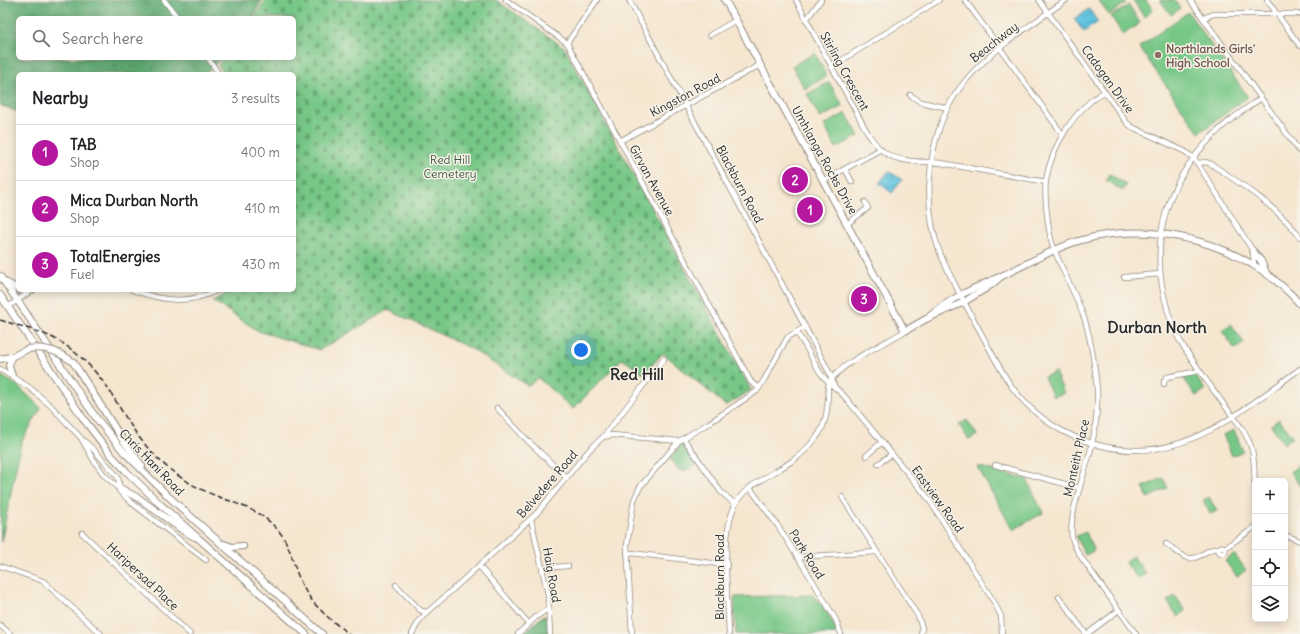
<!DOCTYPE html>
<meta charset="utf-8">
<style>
body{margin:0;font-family:Delius,sans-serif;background:#f6f6f6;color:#202124}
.controls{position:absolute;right:12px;bottom:12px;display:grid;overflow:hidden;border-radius:6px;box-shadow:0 2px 10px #0003}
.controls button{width:36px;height:36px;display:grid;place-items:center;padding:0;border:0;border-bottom:1px solid #e0e0e0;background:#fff;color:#202124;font:20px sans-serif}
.you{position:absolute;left:581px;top:350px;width:14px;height:14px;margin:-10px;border:3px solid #fff;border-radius:50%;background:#1a73e8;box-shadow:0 0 0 6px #1a73e833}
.badge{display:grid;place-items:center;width:26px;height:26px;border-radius:50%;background:#b5179e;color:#fff;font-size:13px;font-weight:700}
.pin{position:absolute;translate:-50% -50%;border:2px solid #fff;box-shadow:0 1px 4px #0006}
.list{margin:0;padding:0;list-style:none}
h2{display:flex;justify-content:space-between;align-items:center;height:52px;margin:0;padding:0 16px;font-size:17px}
h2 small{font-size:13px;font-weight:400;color:#757577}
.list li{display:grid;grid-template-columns:26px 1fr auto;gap:12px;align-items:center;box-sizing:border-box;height:56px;padding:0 16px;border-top:1px solid #e0e0e0}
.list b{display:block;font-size:15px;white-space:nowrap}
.list p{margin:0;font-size:13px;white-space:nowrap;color:#757577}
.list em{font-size:13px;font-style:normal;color:#757577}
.icon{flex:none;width:22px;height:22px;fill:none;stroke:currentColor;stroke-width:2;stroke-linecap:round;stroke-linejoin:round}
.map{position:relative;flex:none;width:1300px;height:634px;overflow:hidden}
.search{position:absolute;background:#fff;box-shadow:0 2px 10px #0003;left:16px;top:16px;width:280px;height:44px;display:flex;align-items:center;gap:10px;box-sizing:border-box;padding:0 14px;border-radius:6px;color:#757577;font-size:15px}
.panel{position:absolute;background:#fff;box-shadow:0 2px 10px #0003;left:16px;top:72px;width:280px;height:220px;border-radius:6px}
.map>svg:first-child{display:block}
.forest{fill:url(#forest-crowns);stroke:#466c50}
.cemetery{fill:url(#cemetery-stones);stroke:#517959}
.park{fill:#77c787;stroke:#517959}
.water{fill:url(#water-waves);stroke:#467886}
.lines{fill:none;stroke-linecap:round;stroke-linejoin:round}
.minor-casing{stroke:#90887e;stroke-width:6}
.major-casing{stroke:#90887e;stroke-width:8}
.minor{stroke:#fff;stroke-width:4.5}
.major{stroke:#fff;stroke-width:6}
.rail{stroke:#2b2b2b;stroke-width:1.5;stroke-dasharray:6 3;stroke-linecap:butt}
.major-bridge-casing{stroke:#90887e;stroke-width:8;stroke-linecap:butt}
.major-bridge{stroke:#fff;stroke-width:6}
.education-dot{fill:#8d6e63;stroke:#f7f3e8;stroke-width:1.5}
.labels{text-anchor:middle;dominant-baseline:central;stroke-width:3;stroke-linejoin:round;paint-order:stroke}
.street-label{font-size:12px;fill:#2b2b2b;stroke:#f7f3e8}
.education-label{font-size:12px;font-weight:bold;fill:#785e54;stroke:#f7f3e8;text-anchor:start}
.park-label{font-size:12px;fill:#425a47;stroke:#f7f3e8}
.district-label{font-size:16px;font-weight:bold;fill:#2b2b2b;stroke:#f7f3e8}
</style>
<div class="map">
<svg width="1300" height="634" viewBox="0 0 1300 634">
<defs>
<pattern id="forest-crowns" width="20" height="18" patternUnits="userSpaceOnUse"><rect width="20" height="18" fill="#61ac74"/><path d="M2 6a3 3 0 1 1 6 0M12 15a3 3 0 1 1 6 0" fill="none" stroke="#508c5f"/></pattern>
<pattern id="cemetery-stones" width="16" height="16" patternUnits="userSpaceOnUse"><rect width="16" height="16" fill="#77c787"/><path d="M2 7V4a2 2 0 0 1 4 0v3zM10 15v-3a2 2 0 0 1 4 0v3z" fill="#62a26f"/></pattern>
<pattern id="water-waves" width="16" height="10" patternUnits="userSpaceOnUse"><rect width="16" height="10" fill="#62c4e0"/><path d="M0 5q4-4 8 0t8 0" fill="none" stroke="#519fb6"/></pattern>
</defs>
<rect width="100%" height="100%" fill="#f7f3e8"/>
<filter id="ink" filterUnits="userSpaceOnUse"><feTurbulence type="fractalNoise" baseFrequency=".025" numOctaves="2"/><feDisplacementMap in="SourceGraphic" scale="8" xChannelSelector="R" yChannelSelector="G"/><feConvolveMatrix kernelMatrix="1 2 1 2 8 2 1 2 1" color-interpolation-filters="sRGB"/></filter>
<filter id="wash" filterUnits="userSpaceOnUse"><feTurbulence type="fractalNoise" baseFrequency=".012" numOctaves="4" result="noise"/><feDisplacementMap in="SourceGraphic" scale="16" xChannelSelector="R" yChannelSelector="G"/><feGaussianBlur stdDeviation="0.9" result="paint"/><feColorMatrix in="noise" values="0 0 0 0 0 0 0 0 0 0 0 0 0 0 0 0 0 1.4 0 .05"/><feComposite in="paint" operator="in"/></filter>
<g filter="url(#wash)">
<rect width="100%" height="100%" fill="#f5e6d0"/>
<g class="forest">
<polygon points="0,0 262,0 252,18 18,18 18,58 221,58 209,71 203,74 18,74 18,112 0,105"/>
<polygon points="544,615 548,619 548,634 522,634"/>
</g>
<polygon class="cemetery" points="266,0 496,0 564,47 751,390 726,406 663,353 644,374 622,359 573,409 538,378 528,386 470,348 388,310 320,350 258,331 213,301 225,294 228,290 294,290 294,74 225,74 218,65 223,58 294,58 294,18 253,18"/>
<g class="park">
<polygon points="1098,0 1123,0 1126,3 1109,15"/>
<polygon points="1133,0 1146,0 1153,10 1144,17"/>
<polygon points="1160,0 1174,0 1180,8 1171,15"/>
<polygon points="1129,5 1140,23 1123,35 1111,16"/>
<polygon points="1188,12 1248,97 1199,133 1139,47"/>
<polygon points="815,53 827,76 805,89 792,66"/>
<polygon points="829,82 843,106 820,118 807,94"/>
<polygon points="846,113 859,136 836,148 824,125"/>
<polygon points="1110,174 1126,185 1122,191 1106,180"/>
<polygon points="1231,324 1244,343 1235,349 1222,331"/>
<polygon points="1055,372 1064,393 1053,397 1044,377"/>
<polygon points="1193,372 1205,390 1196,396 1184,379"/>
<polygon points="0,375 18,386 41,408 21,443 1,542"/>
<polygon points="1279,419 1293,437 1284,444 1271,425"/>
<polygon points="967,420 977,435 969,440 959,425"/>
<polygon points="1234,430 1243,451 1232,456 1223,435"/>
<polygon points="682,443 697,464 692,469 686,470 685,472 682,470 680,471 670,459"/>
<polygon points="977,466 1027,479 1043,513 1013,530"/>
<polygon points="1298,466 1300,469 1300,486 1290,472"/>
<polygon points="1163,478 1168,488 1148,498 1143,487"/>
<polygon points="1209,497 1217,511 1210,514 1203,500"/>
<polygon points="1086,532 1094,551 1085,555 1076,536"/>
<polygon points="1234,554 1246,570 1237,577 1225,561"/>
<polygon points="1133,556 1146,574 1138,579 1125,562"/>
<path d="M 813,595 C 821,604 836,622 836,634 L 736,634 L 734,597 Z"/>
<polygon points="1175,596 1186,611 1178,617 1167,601"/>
</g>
<g class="water">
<polygon points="1089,9 1098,22 1084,32 1074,19"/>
<polygon points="889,171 902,180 892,193 879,183"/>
</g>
</g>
<g filter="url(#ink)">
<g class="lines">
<g class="minor-casing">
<g id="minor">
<polyline points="164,0 178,18"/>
<polyline points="506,0 567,43 751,382 759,388"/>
<polyline points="629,0 796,310 829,372 835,388"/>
<path d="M 796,0 C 814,34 832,68 851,102 C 860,118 871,145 887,154 C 902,163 924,161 941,163 C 976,169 1011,176 1046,182"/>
<polyline points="965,0 1063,135"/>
<polyline points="1039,0 1127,123 1132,127 1184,151 1194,158 1253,251 1254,265"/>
<path d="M 1066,0 C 1024,31 971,60 947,109 C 927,152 923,209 940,253 C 950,278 964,301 976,324 C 988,345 998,367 1012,387 C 1041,426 1086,449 1135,450 C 1200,451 1250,404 1300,369"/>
<polyline points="1190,0 1300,152"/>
<polyline points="1267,0 1300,46"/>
<polyline points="1203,18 1214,14 1300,14"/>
<polyline points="806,20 821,0"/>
<polyline points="710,35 736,20"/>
<polyline points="567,43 597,0"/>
<polyline points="208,58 219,74"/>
<polyline points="831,67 939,0"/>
<path d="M 1104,92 C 1074,109 1052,146 1046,180 C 1044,195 1048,229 1052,243 C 1061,271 1078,296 1086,324 C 1092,345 1095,367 1097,389 C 1098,407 1096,426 1092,444 C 1087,469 1068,513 1072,538 C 1074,545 1077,551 1081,557 L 1136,634"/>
<polyline points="910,95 921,102 948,108"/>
<polyline points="620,141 760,65"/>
<path d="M 1198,163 L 1206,162 L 1211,164 C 1243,185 1276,206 1300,237"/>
<polyline points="845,169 852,182"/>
<polyline points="823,181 881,149"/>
<polyline points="847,224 868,208 865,202"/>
<polyline points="1124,277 1160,274"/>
<path d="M 132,290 C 163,301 188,305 218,290"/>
<polyline points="9,306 31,291"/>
<path d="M 796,332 C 807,345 812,362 822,375 C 829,384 838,389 845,397 L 928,498 L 994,602 L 1001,616 L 1002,634"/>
<polyline points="0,369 30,388 51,406 81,438 94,461 105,476 118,487 120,492 132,503 206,560"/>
<polyline points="1164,384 1164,381 1167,377 1199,371"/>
<polyline points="497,408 527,440 567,478"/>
<polyline points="603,437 612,435 679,441"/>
<polyline points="684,439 721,492 735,504"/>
<polyline points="84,441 94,450 117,476 119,481 118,487"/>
<polyline points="866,456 882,442"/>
<polyline points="878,464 892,454"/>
<polyline points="995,465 1080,488"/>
<polyline points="750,488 778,526 814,583 836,620 841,634"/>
<path d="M 1255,489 C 1254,477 1255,462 1252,450 C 1248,434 1235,419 1225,406 C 1212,388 1198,369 1185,349 C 1174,333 1168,315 1164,296 C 1151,237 1167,183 1209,140 C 1224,123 1243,111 1261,98"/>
<polyline points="842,497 918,616 922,628 921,634"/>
<polyline points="531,519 548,595 550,634"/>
<polyline points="82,533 190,634"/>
<polyline points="1285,535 1300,541"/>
<path d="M 1166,544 C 1173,548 1179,554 1185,557 C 1198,563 1206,547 1219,548"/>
<circle cx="1222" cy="550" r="3.5"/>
<polyline points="1225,548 1255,527"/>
<polyline points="627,553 632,553 727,565"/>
<polyline points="797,557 876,552"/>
<polyline points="0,566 43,581 101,634"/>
<polyline points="479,566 529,624"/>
<polyline points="542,568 568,566"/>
<polyline points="396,585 420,610 425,612 430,610 537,513 590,449 603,437 664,359"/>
<polyline points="1059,597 1086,634"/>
<polyline points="0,625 10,634"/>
<polyline points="412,634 419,621 427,612"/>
<polyline points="518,634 536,617 548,609"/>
<polyline points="632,634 627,545 634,500 640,487 679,441 709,423 757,391 764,380 786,340 788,337 805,327"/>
<path d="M 729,634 C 728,599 720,536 735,505 C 738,499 743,493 748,489 C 762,478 778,471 792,461 C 801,455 809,447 816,438 C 825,427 827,413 828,399 C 828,394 827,388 829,384 C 837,364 886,343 905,331"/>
<polyline points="1087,634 1119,610"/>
</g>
</g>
<g class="major-casing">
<g id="major">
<polyline points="725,0 905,331 926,319 964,302 991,285 1003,275"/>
<polyline points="1253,251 1261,261 1266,273"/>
<polyline points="0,276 22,307 83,399 97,419 124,452 169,497 322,634"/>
<polyline points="7,283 18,289"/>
<polyline points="20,290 26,291 32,290"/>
<polyline points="0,295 85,421 112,456 128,473 161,505 306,634"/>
<path d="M 930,316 C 953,296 977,287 1004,275 C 1029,263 1052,249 1078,241 C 1156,218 1247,244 1300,304"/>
<polyline points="11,357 9,366 12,376"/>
<polyline points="0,359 11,357 28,349"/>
<polyline points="73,362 79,371 120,436 142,466"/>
<polyline points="118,487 140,499 185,532 195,537"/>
<polyline points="224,544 232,547 243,546"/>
</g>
</g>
<use href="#minor" class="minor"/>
<use href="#major" class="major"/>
<path class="rail" d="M 0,320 C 16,325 33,329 49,336 C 71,346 90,364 104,383 C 113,395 120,409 128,421 C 140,440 154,457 172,471 C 185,481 199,489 214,495 C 237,504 260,510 277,529 C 290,543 292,561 299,578 C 308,602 329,619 349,634"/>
<g class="major-bridge-casing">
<path id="major-bridge" d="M 28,349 C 46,346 59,352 73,362"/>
</g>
<use href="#major-bridge" class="major-bridge"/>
</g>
</g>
<circle class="education-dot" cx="1158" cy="55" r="4"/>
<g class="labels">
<g class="street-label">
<text transform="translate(994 42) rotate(-38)">Beachway</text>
<text transform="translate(845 71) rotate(61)">Stirling Crescent</text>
<text transform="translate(1108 79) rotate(54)">Cadogan Drive</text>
<text transform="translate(685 95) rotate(-28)">Kingston Road</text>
<text transform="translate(825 160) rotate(61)">Umhlanga Rocks Drive</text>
<text transform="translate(652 180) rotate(61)">Girvan Avenue</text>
<text transform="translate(740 184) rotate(62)">Blackburn Road</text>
<text transform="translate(1076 458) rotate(-77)">Monteith Place</text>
<text transform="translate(152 462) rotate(46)">Chris Hani Road</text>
<text transform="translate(547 484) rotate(-49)">Belvedere Road</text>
<text transform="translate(938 499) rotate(54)">Eastview Road</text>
<text transform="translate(807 554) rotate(58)">Park Road</text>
<text transform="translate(552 575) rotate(80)">Haig Road</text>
<text transform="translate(143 576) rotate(43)">Haripersad Place</text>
<text transform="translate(719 577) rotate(-90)">Blackburn Road</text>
</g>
<g class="education-label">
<text x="1166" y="48">Northlands Girls'<tspan x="1166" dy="14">High School</tspan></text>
</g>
<g class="park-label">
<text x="450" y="159">Red Hill<tspan x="450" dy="14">Cemetery</tspan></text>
</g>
<g class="district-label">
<text x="1157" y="327">Durban North</text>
<text x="637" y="374">Red Hill</text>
</g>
</g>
</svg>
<div class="controls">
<button>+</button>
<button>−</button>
<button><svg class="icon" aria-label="locate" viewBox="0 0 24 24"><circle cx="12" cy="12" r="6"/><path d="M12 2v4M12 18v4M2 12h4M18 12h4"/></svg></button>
<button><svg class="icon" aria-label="layers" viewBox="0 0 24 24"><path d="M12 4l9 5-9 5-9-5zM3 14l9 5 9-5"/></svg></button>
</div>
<div class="you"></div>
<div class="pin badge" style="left:810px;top:210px">1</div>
<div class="pin badge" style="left:795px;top:180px">2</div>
<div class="pin badge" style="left:864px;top:299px">3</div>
<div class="search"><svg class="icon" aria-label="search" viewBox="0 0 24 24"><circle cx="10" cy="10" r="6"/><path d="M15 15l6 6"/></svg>Search here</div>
<section class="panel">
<h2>Nearby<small>3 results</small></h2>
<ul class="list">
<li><span class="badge">1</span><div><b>TAB</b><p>Shop</p></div><em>400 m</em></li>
<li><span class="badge">2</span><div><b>Mica Durban North</b><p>Shop</p></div><em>410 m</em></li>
<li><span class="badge">3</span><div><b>TotalEnergies</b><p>Fuel</p></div><em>430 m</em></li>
</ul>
</section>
</div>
